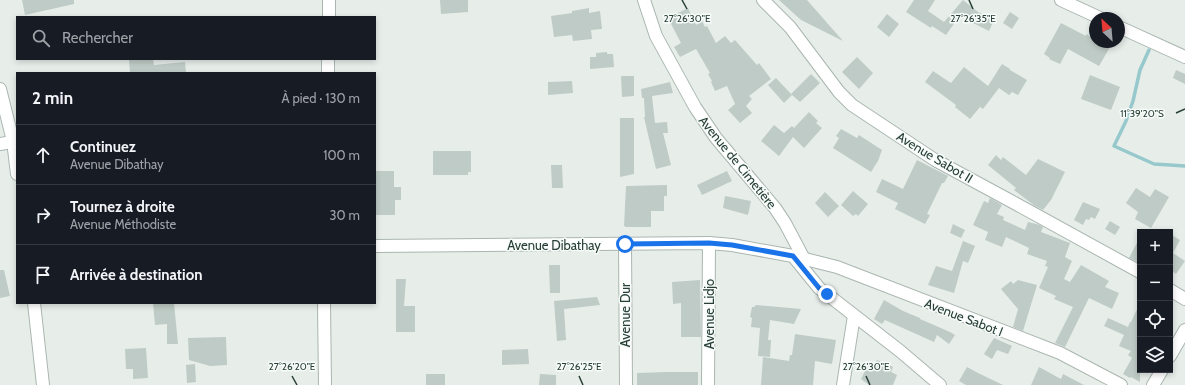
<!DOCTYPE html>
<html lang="fr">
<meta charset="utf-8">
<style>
body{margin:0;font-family:Cabin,sans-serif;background:#242831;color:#f1f3f6}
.controls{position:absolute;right:12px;bottom:12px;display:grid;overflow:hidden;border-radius:0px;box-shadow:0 2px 6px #0003}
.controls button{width:36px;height:36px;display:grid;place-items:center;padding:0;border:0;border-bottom:1px solid #363941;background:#171b24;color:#f1f3f6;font:20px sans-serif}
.compass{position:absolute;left:1089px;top:12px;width:36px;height:36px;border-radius:50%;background:#171b24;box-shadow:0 2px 6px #0003;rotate:334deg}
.stop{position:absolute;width:12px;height:12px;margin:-9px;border:3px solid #1a73e8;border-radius:50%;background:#fff}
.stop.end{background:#1a73e8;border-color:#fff;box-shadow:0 1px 4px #0008}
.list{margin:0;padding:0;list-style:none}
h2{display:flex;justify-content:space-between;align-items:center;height:52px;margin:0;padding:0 16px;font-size:17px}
h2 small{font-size:13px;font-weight:400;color:#9ea1a6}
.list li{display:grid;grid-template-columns:26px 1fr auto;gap:12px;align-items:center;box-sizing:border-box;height:60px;padding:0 16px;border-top:1px solid #363941}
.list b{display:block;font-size:15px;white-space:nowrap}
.list p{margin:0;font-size:13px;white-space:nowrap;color:#9ea1a6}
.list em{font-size:13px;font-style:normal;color:#9ea1a6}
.icon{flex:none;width:22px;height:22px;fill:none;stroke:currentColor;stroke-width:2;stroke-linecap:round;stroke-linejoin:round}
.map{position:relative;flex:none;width:1185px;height:385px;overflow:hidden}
.search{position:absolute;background:#171b24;box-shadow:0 2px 6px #0003;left:16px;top:16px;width:360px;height:44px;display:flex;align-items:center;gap:10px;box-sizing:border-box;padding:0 14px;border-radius:0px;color:#9ea1a6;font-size:15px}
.panel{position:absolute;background:#171b24;box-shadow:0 2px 6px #0003;left:16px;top:72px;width:360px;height:232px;border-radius:0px}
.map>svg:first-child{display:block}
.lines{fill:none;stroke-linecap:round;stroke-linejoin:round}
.stream{stroke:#96c8cc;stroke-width:3.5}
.building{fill:#bfcbc6}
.minor-casing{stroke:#aab6b0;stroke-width:14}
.minor{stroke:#fff;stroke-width:12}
.route{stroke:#1a73e8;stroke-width:5}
.ticks{fill:none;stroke:#273f36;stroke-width:1.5}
.labels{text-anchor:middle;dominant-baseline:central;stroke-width:3;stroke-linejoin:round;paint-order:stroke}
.street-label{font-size:13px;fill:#273f36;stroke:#f7fbf9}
.ticks-label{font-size:10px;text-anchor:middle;fill:#273f36;stroke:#f7fbf9;stroke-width:3;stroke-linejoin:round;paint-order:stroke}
</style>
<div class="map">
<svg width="1185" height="385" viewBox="0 0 1185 385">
<rect width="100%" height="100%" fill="#e7eeea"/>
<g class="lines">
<polyline class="stream" points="1149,50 1140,70 1133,101 1126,121 1114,146 1154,164 1185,166"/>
</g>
<g class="building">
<polygon points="22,0 74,0 74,4 25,15"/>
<polygon points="440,0 468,0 468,12 441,14"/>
<polygon points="779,0 807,0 843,41 801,20"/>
<polygon points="914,0 935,0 928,11 944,22 963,0 978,12 994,20 989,31 965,19 960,15 946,35 932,26 931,28 906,12"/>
<polygon points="589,8 589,13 600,11 602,29 591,30 592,39 573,41 572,35 554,37 551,16 572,13 572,11"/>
<polygon points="688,8 696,25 702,21 705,27 707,26 716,43 725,36 731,43 735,40 757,65 759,63 771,79 749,96 752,99 746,106 752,113 740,123 728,110 735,104 727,86 715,91 711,82 712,81 708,74 710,73 696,49 680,57 674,47 681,43 668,18"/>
<polygon points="1010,12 1019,18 1012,29 1003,23"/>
<polygon points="887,14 899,24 889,37 877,27"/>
<polygon points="1061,23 1086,36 1086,34 1095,39 1095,42 1101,42 1110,47 1099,66 1068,49 1060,64 1049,59 1050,58 1044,54"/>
<polygon points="607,52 607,54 613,54 614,67 590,69 590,57 596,57 596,53"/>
<polygon points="857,57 873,73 859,89 842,72"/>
<polygon points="129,59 153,59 154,65 185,62 186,73 130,73"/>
<polygon points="1002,64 1010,69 1010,70 1027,80 1018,95 1012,92 1009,95 999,88 983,109 980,107 970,119 955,107 956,105 925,82 933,71 951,83 964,67 988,86"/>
<polygon points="1176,70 1185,74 1185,84 1173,78"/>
<polygon points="811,74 820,83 800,102 791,94"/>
<polygon points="1090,75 1120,87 1111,110 1081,99"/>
<polygon points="621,76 634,76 634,96 622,97"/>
<polygon points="776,78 792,95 784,103 768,85"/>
<polygon points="572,81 573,93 548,95 548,82"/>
<polygon points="670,82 673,93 652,96 655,123 667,122 668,133 663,133 671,165 656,169 644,117 645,117 644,98 642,98 641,89"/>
<polygon points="809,112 818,121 816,123 822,128 804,148 793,137 779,156 761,141 774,125 784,133 792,126 794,128"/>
<polygon points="620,118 634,118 634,174 620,177"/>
<polygon points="841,129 857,138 859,135 882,150 878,161 871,172 833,148 839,138 836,136"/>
<polygon points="433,151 471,151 471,172 468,172 468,175 433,175"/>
<polygon points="996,155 1001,160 1003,157 1026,175 1038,159 1065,172 1051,200 1043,210 1035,206 1014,190 1016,188 988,165"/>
<polygon points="917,160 948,176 944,183 942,183 927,214 930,215 925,224 895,209 898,203 876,192 882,179 903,189"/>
<polygon points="551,165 562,165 563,188 552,188"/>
<polygon points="375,171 394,171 394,187 401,187 401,200 395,200 395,215 375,215"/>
<polygon points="727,171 732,181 702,195 697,185"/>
<polygon points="667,185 667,196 664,196 664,211 651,211 651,227 625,227 625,226 624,226 626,186"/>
<polygon points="1136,188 1150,197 1155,189 1169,197 1151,228 1135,219 1138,212 1126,203"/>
<polygon points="853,191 868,204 858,216 856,214 853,216 841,205"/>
<polygon points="825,192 839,206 828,217 815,203"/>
<polygon points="725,196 751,201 748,215 723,208"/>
<polygon points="990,198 1002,205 997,214 1004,217 1003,220 1025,230 1028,222 1040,225 1043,227 1041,232 1070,243 1065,257 1072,261 1064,279 1070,282 1081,265 1109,281 1105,287 1119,293 1112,309 1089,298 1065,347 1055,343 1073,307 1054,299 1056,296 1039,288 1048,267 1045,266 1047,261 1027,254 1029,248 1006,237 1002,247 985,240 988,232 973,225 984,201 988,203"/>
<polygon points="1083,202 1100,209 1095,219 1091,217 1089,220 1086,219 1083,225 1074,220"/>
<polygon points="1110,221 1120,227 1115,235 1105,229"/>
<polygon points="953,224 965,230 961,238 950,233"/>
<polygon points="1170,234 1180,240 1173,253 1185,261 1176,274 1170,270"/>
<polygon points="1140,237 1140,263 1129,258"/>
<polygon points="963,241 975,246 968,263 963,261 954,293 928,285 936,266 952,271"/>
<polygon points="549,265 560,265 560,293 550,293"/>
<polygon points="0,270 4,270 10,296 0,298"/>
<polygon points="396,279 406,279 404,306 415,306 415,332 396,332"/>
<polygon points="700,280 701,337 681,337 681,303 673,304 672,282"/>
<polygon points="1018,280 1037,285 1023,331 1013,327 1018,309 1001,289 1011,281 1013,284"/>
<polygon points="597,297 600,305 564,309 566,340 557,341 554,301"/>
<polygon points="884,300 903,311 920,318 920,319 950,332 955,335 949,344 937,335 934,342 885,320 882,324 874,319"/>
<polygon points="153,303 174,303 178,344 167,344 167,324 155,325"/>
<polygon points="1140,303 1140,382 1131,377 1130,378 1123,374 1132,358 1128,355 1131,351 1119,346 1124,335 1104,326 1108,318 1128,327 1130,322 1131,322"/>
<polygon points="756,305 801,309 794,324 770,320 768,340 771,340 770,357 758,356 760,328 751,327 752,318 750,317 752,307 754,307"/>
<polygon points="795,334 836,340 832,364 815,361 813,385 761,385 763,357 789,361 790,355 792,355"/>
<polygon points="226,337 227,365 210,366 189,360 188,338"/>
<polygon points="994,338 1012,346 1008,354 997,350 992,359 984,354"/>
<polygon points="146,348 148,378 133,379 133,369 126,369 125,349"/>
<polygon points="528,349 529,364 502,365 502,350"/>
<polygon points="877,360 893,367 891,372 897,375 893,385 869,385 861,379 869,363 874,365"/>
<polygon points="195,364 196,382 187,383 186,365"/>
<polygon points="967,367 978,373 1003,385 966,385 959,381"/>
<polygon points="1039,367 1061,379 1063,374 1084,385 1031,385"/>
<polygon points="666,372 698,372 698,385 637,385 637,373"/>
<rect x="426" y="374" width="19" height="11"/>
<polygon points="540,374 556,375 556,385 539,385"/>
</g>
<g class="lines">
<g class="minor-casing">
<g id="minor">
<polyline points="644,0 656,36 695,107 716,138 775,208 785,223 804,259"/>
<polyline points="763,0 790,27 839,92 852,105 935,160 1009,200 1140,272"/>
<polyline points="1061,0 1100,18"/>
<polyline points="329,17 329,0"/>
<polyline points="1119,27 1185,57"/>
<polyline points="328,73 328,59"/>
<polyline points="0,89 13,141 17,174"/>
<polyline points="0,144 17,141"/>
<polyline points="625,244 626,385"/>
<polyline points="375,246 709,243 732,245 793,256 837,267 1060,353 1121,385"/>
<polyline points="793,256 819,288 900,351 940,385"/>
<polyline points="1170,290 1185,299"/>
<polyline points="34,303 43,385"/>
<polyline points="324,303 325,385"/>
<polyline points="1170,356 1185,330"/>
<polyline points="708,385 709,243"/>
<polyline points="843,385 854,316"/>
<polyline points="1153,385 1162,370"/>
</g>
</g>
<use href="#minor" class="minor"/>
</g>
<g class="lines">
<polyline class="route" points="625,244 709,243 732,245 793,256 819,288 827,294"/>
</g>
<path class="ticks" d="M 682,0 L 687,9M 969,0 L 973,9M 1176,113 L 1185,109M 292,376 L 297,385M 579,376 L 583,385M 866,376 L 870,385"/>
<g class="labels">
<g class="street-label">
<text transform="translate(935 157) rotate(31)">Avenue Sabot II</text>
<text transform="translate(738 162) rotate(51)">Avenue de Cimetière</text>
<text x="554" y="245">Avenue Dibathay</text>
<text transform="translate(709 314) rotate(-90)">Avenue Lidjo</text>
<text transform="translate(625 315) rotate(-90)">Avenue Dur</text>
<text transform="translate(964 317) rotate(21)">Avenue Sabot I</text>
</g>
</g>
<g class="ticks-label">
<text x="687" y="22">27°26'30"E</text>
<text x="973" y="22">27°26'35"E</text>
<text x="1142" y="117">11°39'20"S</text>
<text x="292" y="370">27°26'20"E</text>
<text x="579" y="370">27°26'25"E</text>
<text x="866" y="370">27°26'30"E</text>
</g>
</svg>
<div class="controls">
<button>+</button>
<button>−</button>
<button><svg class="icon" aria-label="locate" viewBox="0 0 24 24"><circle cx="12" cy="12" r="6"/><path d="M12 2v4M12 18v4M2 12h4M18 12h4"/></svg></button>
<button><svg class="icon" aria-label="layers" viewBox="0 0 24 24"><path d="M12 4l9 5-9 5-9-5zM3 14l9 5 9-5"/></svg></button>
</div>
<svg class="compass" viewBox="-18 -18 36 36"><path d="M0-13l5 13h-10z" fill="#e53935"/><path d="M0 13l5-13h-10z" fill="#9ea1a6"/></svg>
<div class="stop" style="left:625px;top:244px"></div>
<div class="stop end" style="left:827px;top:294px"></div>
<div class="search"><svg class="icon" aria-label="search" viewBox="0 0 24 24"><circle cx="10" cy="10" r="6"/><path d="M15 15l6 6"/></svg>Rechercher</div>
<section class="panel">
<h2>2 min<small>À pied · 130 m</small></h2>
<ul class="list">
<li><svg class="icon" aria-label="ahead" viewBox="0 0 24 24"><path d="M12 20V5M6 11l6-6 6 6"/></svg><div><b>Continuez</b><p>Avenue Dibathay</p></div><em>100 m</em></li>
<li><svg class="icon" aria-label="right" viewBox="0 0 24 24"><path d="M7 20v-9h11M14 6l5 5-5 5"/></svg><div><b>Tournez à droite</b><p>Avenue Méthodiste</p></div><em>30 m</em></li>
<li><svg class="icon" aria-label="arrive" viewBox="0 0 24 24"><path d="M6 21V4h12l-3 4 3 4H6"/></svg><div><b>Arrivée à destination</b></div></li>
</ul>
</section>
</div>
